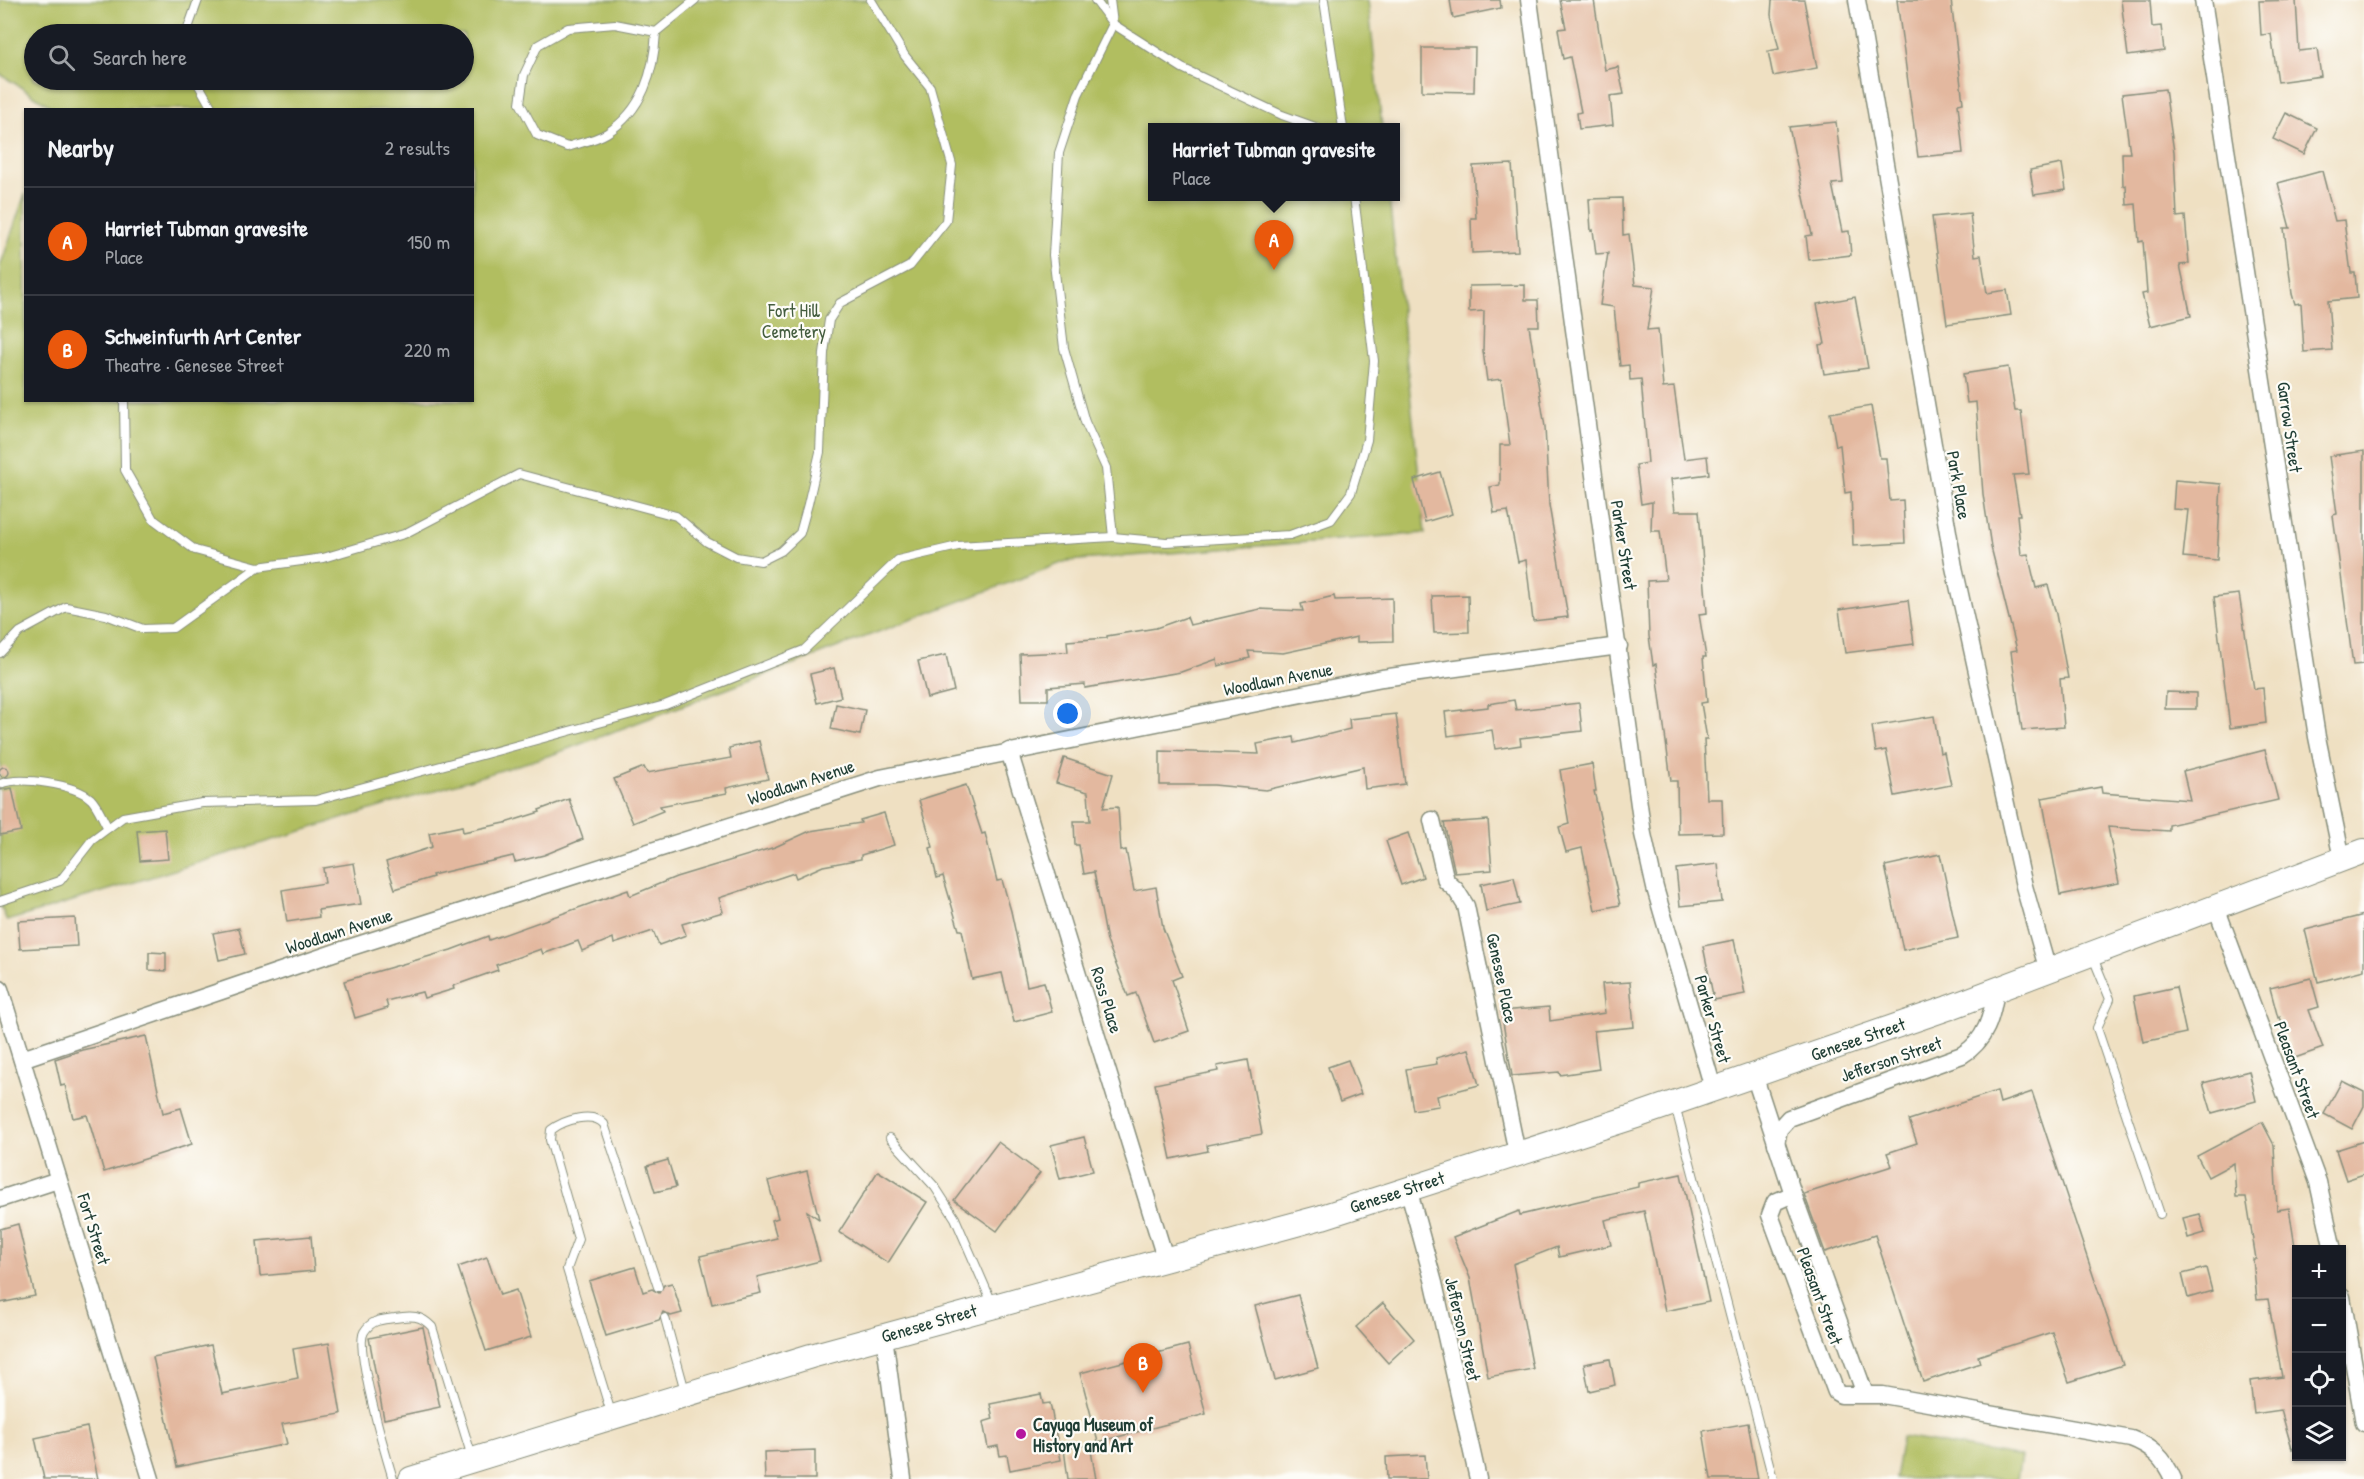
<!DOCTYPE html>
<meta charset="utf-8">
<style>
body{margin:0;font-family:"Patrick Hand",sans-serif;background:#242831;color:#f1f3f6}
.controls{position:absolute;right:18px;bottom:18px;display:grid;overflow:hidden;border-radius:0px;box-shadow:0 2px 4px #0004}
.controls button{width:54px;height:54px;display:grid;place-items:center;padding:0;border:0;border-bottom:2px solid #363941;background:#171b24;color:#f1f3f6;font:30px sans-serif}
.you{position:absolute;left:1068px;top:714px;width:21px;height:21px;margin:-15px;border:4px solid #fff;border-radius:50%;background:#1a73e8;box-shadow:0 0 0 9px #1a73e833}
.badge{display:grid;place-items:center;width:39px;height:39px;border-radius:50%;background:#ea580c;color:#fff;font-size:20px;font-weight:700}
.pin{position:absolute;translate:-50% -50px;filter:drop-shadow(0 2px 3px #0008)}
.pin::after{content:'';position:absolute;top:32px;width:21px;height:18px;background:inherit;clip-path:polygon(0 0,100% 0,50% 100%)}
.popup{position:absolute;left:1148px;top:123px;width:252px;height:78px;box-sizing:border-box;display:grid;place-content:center;border-radius:0px;background:#171b24;filter:drop-shadow(0 2px 4px #0005);font-size:20px;white-space:nowrap;color:#9ea1a6}
.popup b{font-size:22px;color:#f1f3f6}
.popup::after{content:'';position:absolute;left:50%;top:100%;margin-left:-12px;border:12px solid transparent;border-top-color:#171b24}
.list{margin:0;padding:0;list-style:none}
h2{display:flex;justify-content:space-between;align-items:center;height:78px;margin:0;padding:0 24px;font-size:26px}
h2 small{font-size:20px;font-weight:400;color:#9ea1a6}
.list li{display:grid;grid-template-columns:39px 1fr auto;gap:18px;align-items:center;box-sizing:border-box;height:108px;padding:0 24px;border-top:2px solid #363941}
.list b{display:block;font-size:22px;white-space:nowrap}
.list p{margin:0;font-size:20px;white-space:nowrap;color:#9ea1a6}
.list em{font-size:20px;font-style:normal;color:#9ea1a6}
.icon{flex:none;width:33px;height:33px;fill:none;stroke:currentColor;stroke-width:2;stroke-linecap:round;stroke-linejoin:round}
.map{position:relative;flex:none;width:2364px;height:1479px;overflow:hidden}
.search{position:absolute;background:#171b24;box-shadow:0 2px 4px #0004;left:24px;top:24px;width:450px;height:66px;display:flex;align-items:center;gap:15px;box-sizing:border-box;padding:0 21px;border-radius:33px;color:#9ea1a6;font-size:22px}
.panel{position:absolute;background:#171b24;box-shadow:0 2px 4px #0004;left:24px;top:108px;width:450px;height:294px;border-radius:0px}
.map>svg:first-child{display:block}
.green{fill:#b1be60;stroke:#687e4a;stroke-width:1.5;fill-rule:evenodd}
.building{fill:#e3b89f}
.lines{fill:none;stroke-linecap:round;stroke-linejoin:round}
.lane-casing{stroke:#878e7b;stroke-width:10}
.street-casing{stroke:#878e7b;stroke-width:19}
.secondary-casing{stroke:#878e7b;stroke-width:26}
.lane{stroke:#fff;stroke-width:8}
.street{stroke:#fff;stroke-width:16}
.secondary{stroke:#fff;stroke-width:24}
.poi-dot{fill:#b5179e;stroke:#fdfcf7;stroke-width:2}
.labels{text-anchor:middle;dominant-baseline:central;stroke-width:4.5;stroke-linejoin:round;paint-order:stroke}
.park-label{font-size:18px;fill:#445d3f;stroke:#fdfcf7}
.street-label{font-size:18px;fill:#1f3d34;stroke:#fdfcf7}
.poi-label{font-size:18px;font-weight:bold;fill:#1f3d34;stroke:#fdfcf7;text-anchor:start}
</style>
<div class="map">
<svg width="2364" height="1479" viewBox="0 0 2364 1479">
<rect width="100%" height="100%" fill="#fdfcf7"/>
<filter id="ink" filterUnits="userSpaceOnUse"><feTurbulence type="fractalNoise" baseFrequency=".0167" numOctaves="2"/><feDisplacementMap in="SourceGraphic" scale="12" xChannelSelector="R" yChannelSelector="G"/><feConvolveMatrix kernelMatrix="1 2 1 2 8 2 1 2 1" color-interpolation-filters="sRGB"/></filter>
<filter id="wash" filterUnits="userSpaceOnUse"><feTurbulence type="fractalNoise" baseFrequency=".008" numOctaves="4" result="noise"/><feDisplacementMap in="SourceGraphic" scale="24" xChannelSelector="R" yChannelSelector="G"/><feGaussianBlur stdDeviation="1.35" result="paint"/><feColorMatrix in="noise" values="0 0 0 0 0 0 0 0 0 0 0 0 0 0 0 0 0 1.4 0 .05"/><feComposite in="paint" operator="in"/></filter>
<g filter="url(#wash)">
<rect width="100%" height="100%" fill="#efe0c2"/>
<g class="green">
<path d="M 0,0 L 1368,0 L 1382,127 L 1152,128 L 1152,196 L 1389,197 L 1425,533 L 1067,561 L 554,754 L 7,921 L 0,904 L 0,267 L 25,194 L 26,400 L 472,400 L 472,110 L 55,109 L 0,74 ZM 34,34 L 464,34 L 464,80 L 34,80 Z"/>
<polygon points="1902,1437 2021,1457 2017,1479 1895,1479"/>
</g>
<g id="blocks">
<g class="building">
<polygon points="1450,0 1500,0 1501,8 1453,18"/>
<polygon points="1560,0 1594,0 1605,70 1618,67 1624,94 1610,96 1613,125 1579,129 1577,113 1581,112 1570,57 1563,59 1558,29 1566,28"/>
<polygon points="1772,0 1804,0 1817,68 1773,76 1768,51 1779,49 1771,15"/>
<polygon points="1897,0 1951,0 1963,103 1958,104 1963,153 1918,157"/>
<polygon points="2121,0 2150,0 2152,27 2161,26 2164,51 2128,56"/>
<polygon points="2296,0 2299,51 2317,49 2321,76 2278,82 2271,34 2261,35 2259,1"/>
<polygon points="1422,48 1475,48 1474,92 1422,91"/>
<polygon points="2165,89 2174,152 2177,217 2185,216 2189,264 2180,265 2191,316 2150,326 2142,294 2147,293 2143,241 2139,242 2136,204 2127,205 2126,185 2123,186 2122,153 2130,153 2122,94"/>
<polygon points="2286,113 2317,128 2304,154 2273,139"/>
<polygon points="1836,122 1843,183 1832,184 1842,232 1849,231 1851,255 1809,260 1806,236 1812,235 1789,127"/>
<polygon points="1512,164 1518,251 1472,253 1471,218 1476,218 1473,166"/>
<polygon points="2062,164 2066,190 2034,195 2030,170"/>
<polygon points="2322,171 2335,221 2344,220 2351,273 2355,273 2357,298 2328,301 2332,350 2304,352 2301,303 2295,304 2292,294 2284,228 2290,228 2278,183"/>
<polygon points="1622,198 1623,235 1629,234 1635,285 1654,287 1647,330 1658,329 1663,388 1674,387 1684,459 1707,456 1709,474 1671,479 1675,511 1699,511 1707,613 1699,614 1706,657 1703,657 1707,702 1701,703 1707,739 1704,739 1707,799 1722,799 1723,833 1678,834 1677,781 1671,781 1656,664 1653,665 1649,636 1647,581 1666,580 1660,531 1651,531 1652,502 1641,504 1636,465 1648,463 1641,379 1630,380 1629,365 1620,366 1614,307 1600,305 1608,253 1596,254 1593,230 1591,231 1589,199"/>
<polygon points="1970,213 1975,256 1981,255 1987,293 2007,290 2011,315 1947,324 1932,217"/>
<polygon points="1525,285 1525,300 1538,300 1539,326 1529,326 1545,427 1549,505 1568,617 1533,621 1526,560 1518,562 1508,511 1494,513 1490,487 1500,485 1500,445 1510,445 1501,379 1487,381 1483,351 1484,311 1469,312 1469,286"/>
<polygon points="1855,297 1868,368 1824,374 1819,345 1825,344 1817,304"/>
<polygon points="2008,367 2015,411 2021,411 2029,474 2013,475 2020,515 2017,515 2021,555 2028,554 2036,588 2048,585 2056,614 2068,678 2060,679 2064,727 2022,730 2011,651 2017,650 1991,547 1983,494 1976,402 1967,403 1963,374"/>
<polygon points="1871,406 1880,458 1886,458 1890,501 1903,500 1905,543 1853,546 1851,492 1845,493 1840,445 1836,446 1830,413"/>
<polygon points="2364,451 2364,664 2353,665 2333,515 2337,514 2329,456"/>
<polygon points="1440,472 1452,514 1425,522 1414,480"/>
<polygon points="2175,480 2221,484 2217,560 2183,557 2188,510 2173,509"/>
<polygon points="2239,594 2254,689 2263,688 2266,723 2230,728 2214,597"/>
<polygon points="1468,595 1469,632 1434,633 1432,596"/>
<polygon points="1334,596 1335,600 1392,598 1393,641 1357,642 1357,637 1283,653 1248,651 1250,658 1218,666 1217,659 1181,672 1085,688 1085,684 1048,687 1048,700 1022,700 1020,654 1068,652 1067,641 1107,638 1107,636 1156,628 1187,617 1190,625 1260,609 1303,611 1301,604"/>
<polygon points="1908,600 1914,644 1845,653 1839,610"/>
<polygon points="946,655 954,691 927,698 918,661"/>
<polygon points="834,668 841,697 817,703 810,674"/>
<polygon points="2166,692 2196,693 2196,709 2165,709"/>
<polygon points="1514,700 1516,710 1579,703 1582,731 1520,738 1521,745 1495,749 1492,730 1448,736 1445,712 1488,707 1488,704"/>
<polygon points="836,704 865,710 860,735 831,729"/>
<polygon points="1396,714 1405,784 1365,789 1363,767 1266,790 1214,785 1160,785 1160,751 1259,754 1257,744 1294,737 1295,743 1350,729 1349,719"/>
<polygon points="1934,716 1940,753 1944,752 1951,785 1895,796 1886,750 1876,752 1872,726"/>
<polygon points="759,741 768,779 726,788 727,793 660,806 663,811 633,823 614,779 644,767 647,773 731,758 729,748"/>
<polygon points="2265,750 2278,800 2169,825 2169,831 2108,827 2119,883 2060,895 2042,798 2101,787 2102,793 2190,800 2183,771"/>
<polygon points="1064,758 1113,774 1103,808 1118,807 1121,851 1126,850 1134,891 1156,887 1163,928 1182,976 1172,980 1189,1031 1154,1043 1136,993 1128,996 1107,941 1094,872 1084,874 1079,845 1075,845 1074,821 1090,821 1088,792 1056,783"/>
<polygon points="1592,764 1596,791 1594,791 1620,905 1595,910 1582,848 1566,852 1559,827 1569,824 1560,770"/>
<circle cx="4" cy="772" r="5"/>
<polygon points="966,785 982,834 985,833 997,881 1002,880 1011,911 1027,986 1044,982 1052,1012 1014,1022 1002,973 972,979 962,930 959,930 943,876 937,878 930,848 933,847 919,800"/>
<polygon points="12,788 21,831 0,835 0,790"/>
<polygon points="569,799 583,839 544,855 515,862 513,856 432,875 433,877 395,889 386,862 432,847 429,833 462,826 463,832 505,823 540,812 539,810"/>
<polygon points="884,813 894,845 861,855 861,859 823,866 796,878 794,873 719,898 723,912 682,924 686,935 659,945 653,931 614,944 613,938 582,951 578,941 543,954 541,949 496,965 498,970 453,986 454,989 424,998 422,992 386,1001 388,1008 355,1018 344,981 451,950 488,936 489,940 628,890 630,896 676,877 775,847 810,831 861,823 860,820"/>
<polygon points="1488,820 1492,870 1455,873 1444,823"/>
<polygon points="165,829 168,859 140,861 137,831"/>
<polygon points="1408,833 1423,877 1401,885 1386,841"/>
<polygon points="1940,854 1958,938 1903,950 1885,866"/>
<polygon points="354,863 361,904 318,910 319,917 287,922 282,890 325,883 323,868"/>
<polygon points="1718,864 1722,902 1680,906 1676,869"/>
<polygon points="1514,877 1520,904 1486,911 1481,884"/>
<polygon points="2364,915 2364,970 2318,982 2305,930"/>
<polygon points="75,918 77,946 20,949 18,921"/>
<polygon points="239,928 245,954 219,960 213,933"/>
<polygon points="1734,940 1745,994 1714,1000 1703,946"/>
<polygon points="149,952 166,953 166,971 149,970"/>
<polygon points="2311,978 2319,1007 2309,1010 2323,1048 2295,1058 2280,1017 2278,1018 2270,988"/>
<polygon points="1630,982 1634,1027 1594,1031 1599,1069 1560,1075 1559,1072 1512,1076 1501,1011 1549,1007 1550,1021 1605,1013 1602,984"/>
<polygon points="2176,987 2186,1033 2143,1042 2134,996"/>
<polygon points="146,1036 163,1113 181,1108 192,1144 104,1172 87,1115 73,1118 65,1085 61,1086 55,1059 82,1050"/>
<polygon points="1469,1049 1479,1085 1437,1096 1439,1106 1413,1110 1406,1069 1437,1064 1436,1058"/>
<polygon points="1248,1060 1262,1134 1207,1145 1208,1151 1171,1159 1155,1084 1218,1071 1217,1066"/>
<polygon points="1348,1060 1361,1094 1340,1102 1328,1067"/>
<polygon points="2249,1071 2256,1101 2212,1113 2203,1083"/>
<polygon points="2342,1081 2364,1092 2364,1106 2352,1129 2324,1114"/>
<polygon points="1997,1091 2000,1103 2032,1092 2123,1365 2069,1382 2052,1332 1978,1356 1980,1363 1923,1382 1875,1235 1825,1252 1804,1194 1892,1166 1887,1153 1917,1143 1909,1120"/>
<polygon points="2262,1122 2274,1145 2277,1210 2289,1208 2296,1253 2296,1448 2292,1449 2281,1410 2254,1414 2250,1381 2282,1377 2268,1299 2257,1300 2253,1259 2256,1259 2246,1197 2236,1197 2234,1163 2208,1177 2197,1156"/>
<polygon points="1084,1137 1093,1171 1060,1179 1051,1145"/>
<polygon points="2364,1141 2364,1174 2346,1180 2336,1150"/>
<polygon points="998,1142 1040,1173 997,1231 954,1200"/>
<polygon points="668,1160 676,1187 655,1192 647,1166"/>
<polygon points="807,1171 819,1219 807,1211 820,1261 757,1277 761,1293 712,1304 700,1256 777,1238 772,1220 778,1218 768,1181"/>
<polygon points="878,1171 927,1202 888,1263 839,1232"/>
<polygon points="1681,1174 1709,1302 1665,1311 1644,1211 1605,1220 1611,1245 1559,1257 1557,1247 1513,1264 1533,1369 1488,1377 1470,1278 1453,1237 1519,1211 1520,1215 1638,1187 1638,1183"/>
<polygon points="2200,1214 2205,1233 2188,1238 2183,1218"/>
<polygon points="18,1224 35,1296 0,1303 0,1229"/>
<polygon points="311,1236 314,1271 260,1276 257,1241"/>
<polygon points="487,1257 500,1295 516,1290 531,1337 486,1351 458,1267"/>
<polygon points="635,1267 643,1292 652,1289 659,1293 664,1285 672,1283 682,1313 671,1316 663,1312 659,1320 606,1336 589,1281"/>
<polygon points="2206,1268 2212,1291 2188,1298 2182,1274"/>
<polygon points="1298,1295 1318,1368 1275,1380 1255,1306"/>
<polygon points="1383,1303 1414,1339 1388,1363 1356,1327"/>
<polygon points="423,1327 440,1407 384,1419 369,1338"/>
<polygon points="329,1343 341,1414 282,1424 287,1444 177,1467 153,1357 211,1345 222,1394 298,1378 293,1349"/>
<polygon points="1188,1345 1206,1414 1098,1442 1080,1373"/>
<polygon points="1610,1359 1615,1385 1589,1391 1584,1364"/>
<polygon points="1041,1394 1043,1404 1050,1403 1061,1460 1010,1470 1007,1455 1000,1456 998,1446 988,1448 983,1422 993,1419 990,1404"/>
<polygon points="1748,1423 1758,1479 1711,1479 1703,1431"/>
<polygon points="87,1427 98,1479 44,1479 35,1438"/>
<polygon points="1090,1445 1096,1479 1068,1479 1064,1449"/>
<polygon points="815,1450 815,1479 765,1479 764,1452"/>
<polygon points="1425,1455 1427,1479 1387,1479 1386,1457"/>
</g>
</g>
</g>
<g filter="url(#ink)">
<use href="#blocks" fill-opacity="0" stroke="#878e7b" stroke-width="1.5"/>
<g class="lines">
<g class="lane-casing">
<g id="lane">
<polyline points="1095,0 1113,24 1182,68 1282,115 1318,128"/>
<polyline points="1324,0 1343,128"/>
<path d="M 656,32 L 615,24 L 568,28 L 538,45 L 524,75 L 520,103 L 537,135 L 567,147 C 579,143 596,140 607,133 C 643,110 654,72 656,32 L 695,0"/>
<polyline points="186,34 198,0"/>
<polyline points="196,80 213,110"/>
<polyline points="124,400 125,470 153,519 195,550 258,567 323,558 404,534 519,474 676,516 707,542 736,557 761,561 781,551 800,533 808,504 820,452 824,353 829,320 840,303 910,266 946,221 952,165 930,87 905,56 871,0"/>
<polyline points="1113,537 1166,542 1290,535 1331,520 1351,493 1367,440 1374,361 1354,196"/>
<polyline points="0,653 20,632 66,607 106,615 143,629 173,628 258,567"/>
<path d="M 0,784 C 20,776 75,784 91,799 C 98,806 103,820 108,828"/>
<polyline points="0,901 60,881 92,840 123,817 202,803 316,800 665,705 804,650 898,560 958,546 1113,537 1106,468 1085,422 1064,348 1053,255 1059,153 1078,95 1113,24 1110,0"/>
<polyline points="2092,955 2110,999 2097,1028 2160,1214"/>
<polyline points="1675,1105 1773,1479"/>
<polyline points="890,1138 935,1187 955,1218 993,1305"/>
<polyline points="665,1318 685,1391"/>
<path d="M 612,1416 L 567,1269 L 578,1239 L 550,1140 L 551,1130 C 564,1120 592,1111 604,1124 L 658,1287"/>
<path d="M 393,1479 C 386,1456 354,1347 364,1332 C 372,1319 382,1320 395,1318 C 411,1315 421,1315 432,1327 L 472,1457"/>
</g>
</g>
<g class="street-casing">
<g id="street">
<polyline points="1529,0 1643,834 1655,888 1713,1088"/>
<polyline points="1857,0 1954,567 2024,886 2048,971"/>
<polyline points="2203,0 2317,737 2342,859"/>
<polyline points="1009,751 1166,1261"/>
<polyline points="1432,820 1446,881 1456,890 1466,906 1517,1153"/>
<polyline points="2216,907 2318,1182 2333,1250"/>
<polyline points="0,989 151,1479"/>
<polyline points="22,1059 339,951 880,778 1382,678 1619,646"/>
<polyline points="1754,1075 1793,1194 1865,1394"/>
<path d="M 1776,1144 L 1779,1129 L 1789,1118 L 1962,1055 C 1986,1041 1992,1016 1996,990"/>
<polyline points="1408,1188 1434,1283 1478,1479"/>
<path d="M 1793,1194 L 1775,1202 L 1770,1215 L 1836,1392 L 1841,1395 L 1883,1395 L 2131,1439 C 2152,1447 2164,1458 2173,1479"/>
<polyline points="0,1199 58,1180"/>
<polyline points="2342,1297 2364,1423"/>
<polyline points="884,1336 903,1479"/>
</g>
</g>
<g class="secondary-casing">
<polyline id="secondary" points="411,1479 811,1356 1322,1217 1636,1116 1948,1008 2364,851"/>
</g>
<use href="#lane" class="lane"/>
<use href="#street" class="street"/>
<use href="#secondary" class="secondary"/>
</g>
</g>
<circle class="poi-dot" cx="1021" cy="1434" r="6"/>
<g class="labels">
<g class="park-label">
<text x="794" y="310">Fort Hill<tspan x="794" dy="21">Cemetery</tspan></text>
</g>
<g class="street-label">
<text transform="translate(2290 427) rotate(82)">Garrow Street</text>
<text transform="translate(1959 485) rotate(80)">Park Place</text>
<text transform="translate(1624 545) rotate(81)">Parker Street</text>
<text transform="translate(1278 679) rotate(-11)">Woodlawn Avenue</text>
<text transform="translate(801 782) rotate(-18)">Woodlawn Avenue</text>
<text transform="translate(339 931) rotate(-18)">Woodlawn Avenue</text>
<text transform="translate(1502 978) rotate(78)">Genesee Place</text>
<text transform="translate(1107 1000) rotate(73)">Ross Place</text>
<text transform="translate(1713 1019) rotate(74)">Parker Street</text>
<text transform="translate(1858 1039) rotate(-19)">Genesee Street</text>
<text transform="translate(1891 1059) rotate(-19)">Jefferson Street</text>
<text transform="translate(2297 1070) rotate(70)">Pleasant Street</text>
<text transform="translate(1397 1192) rotate(-18)">Genesee Street</text>
<text transform="translate(94 1229) rotate(73)">Fort Street</text>
<text transform="translate(1820 1296) rotate(70)">Pleasant Street</text>
<text transform="translate(929 1323) rotate(-16)">Genesee Street</text>
<text transform="translate(1463 1329) rotate(77)">Jefferson Street</text>
</g>
<g class="poi-label">
<text x="1033" y="1424">Cayuga Museum of<tspan x="1033" dy="21">History and Art</tspan></text>
</g>
</g>
</svg>
<div class="controls">
<button>+</button>
<button>−</button>
<button><svg class="icon" aria-label="locate" viewBox="0 0 24 24"><circle cx="12" cy="12" r="6"/><path d="M12 2v4M12 18v4M2 12h4M18 12h4"/></svg></button>
<button><svg class="icon" aria-label="layers" viewBox="0 0 24 24"><path d="M12 4l9 5-9 5-9-5zM3 14l9 5 9-5"/></svg></button>
</div>
<div class="you"></div>
<div class="pin badge" style="left:1274px;top:270px">A</div>
<div class="popup"><b>Harriet Tubman gravesite</b>Place</div>
<div class="pin badge" style="left:1143px;top:1393px">B</div>
<div class="search"><svg class="icon" aria-label="search" viewBox="0 0 24 24"><circle cx="10" cy="10" r="6"/><path d="M15 15l6 6"/></svg>Search here</div>
<section class="panel">
<h2>Nearby<small>2 results</small></h2>
<ul class="list">
<li><span class="badge">A</span><div><b>Harriet Tubman gravesite</b><p>Place</p></div><em>150 m</em></li>
<li><span class="badge">B</span><div><b>Schweinfurth Art Center</b><p>Theatre · Genesee Street</p></div><em>220 m</em></li>
</ul>
</section>
</div>
